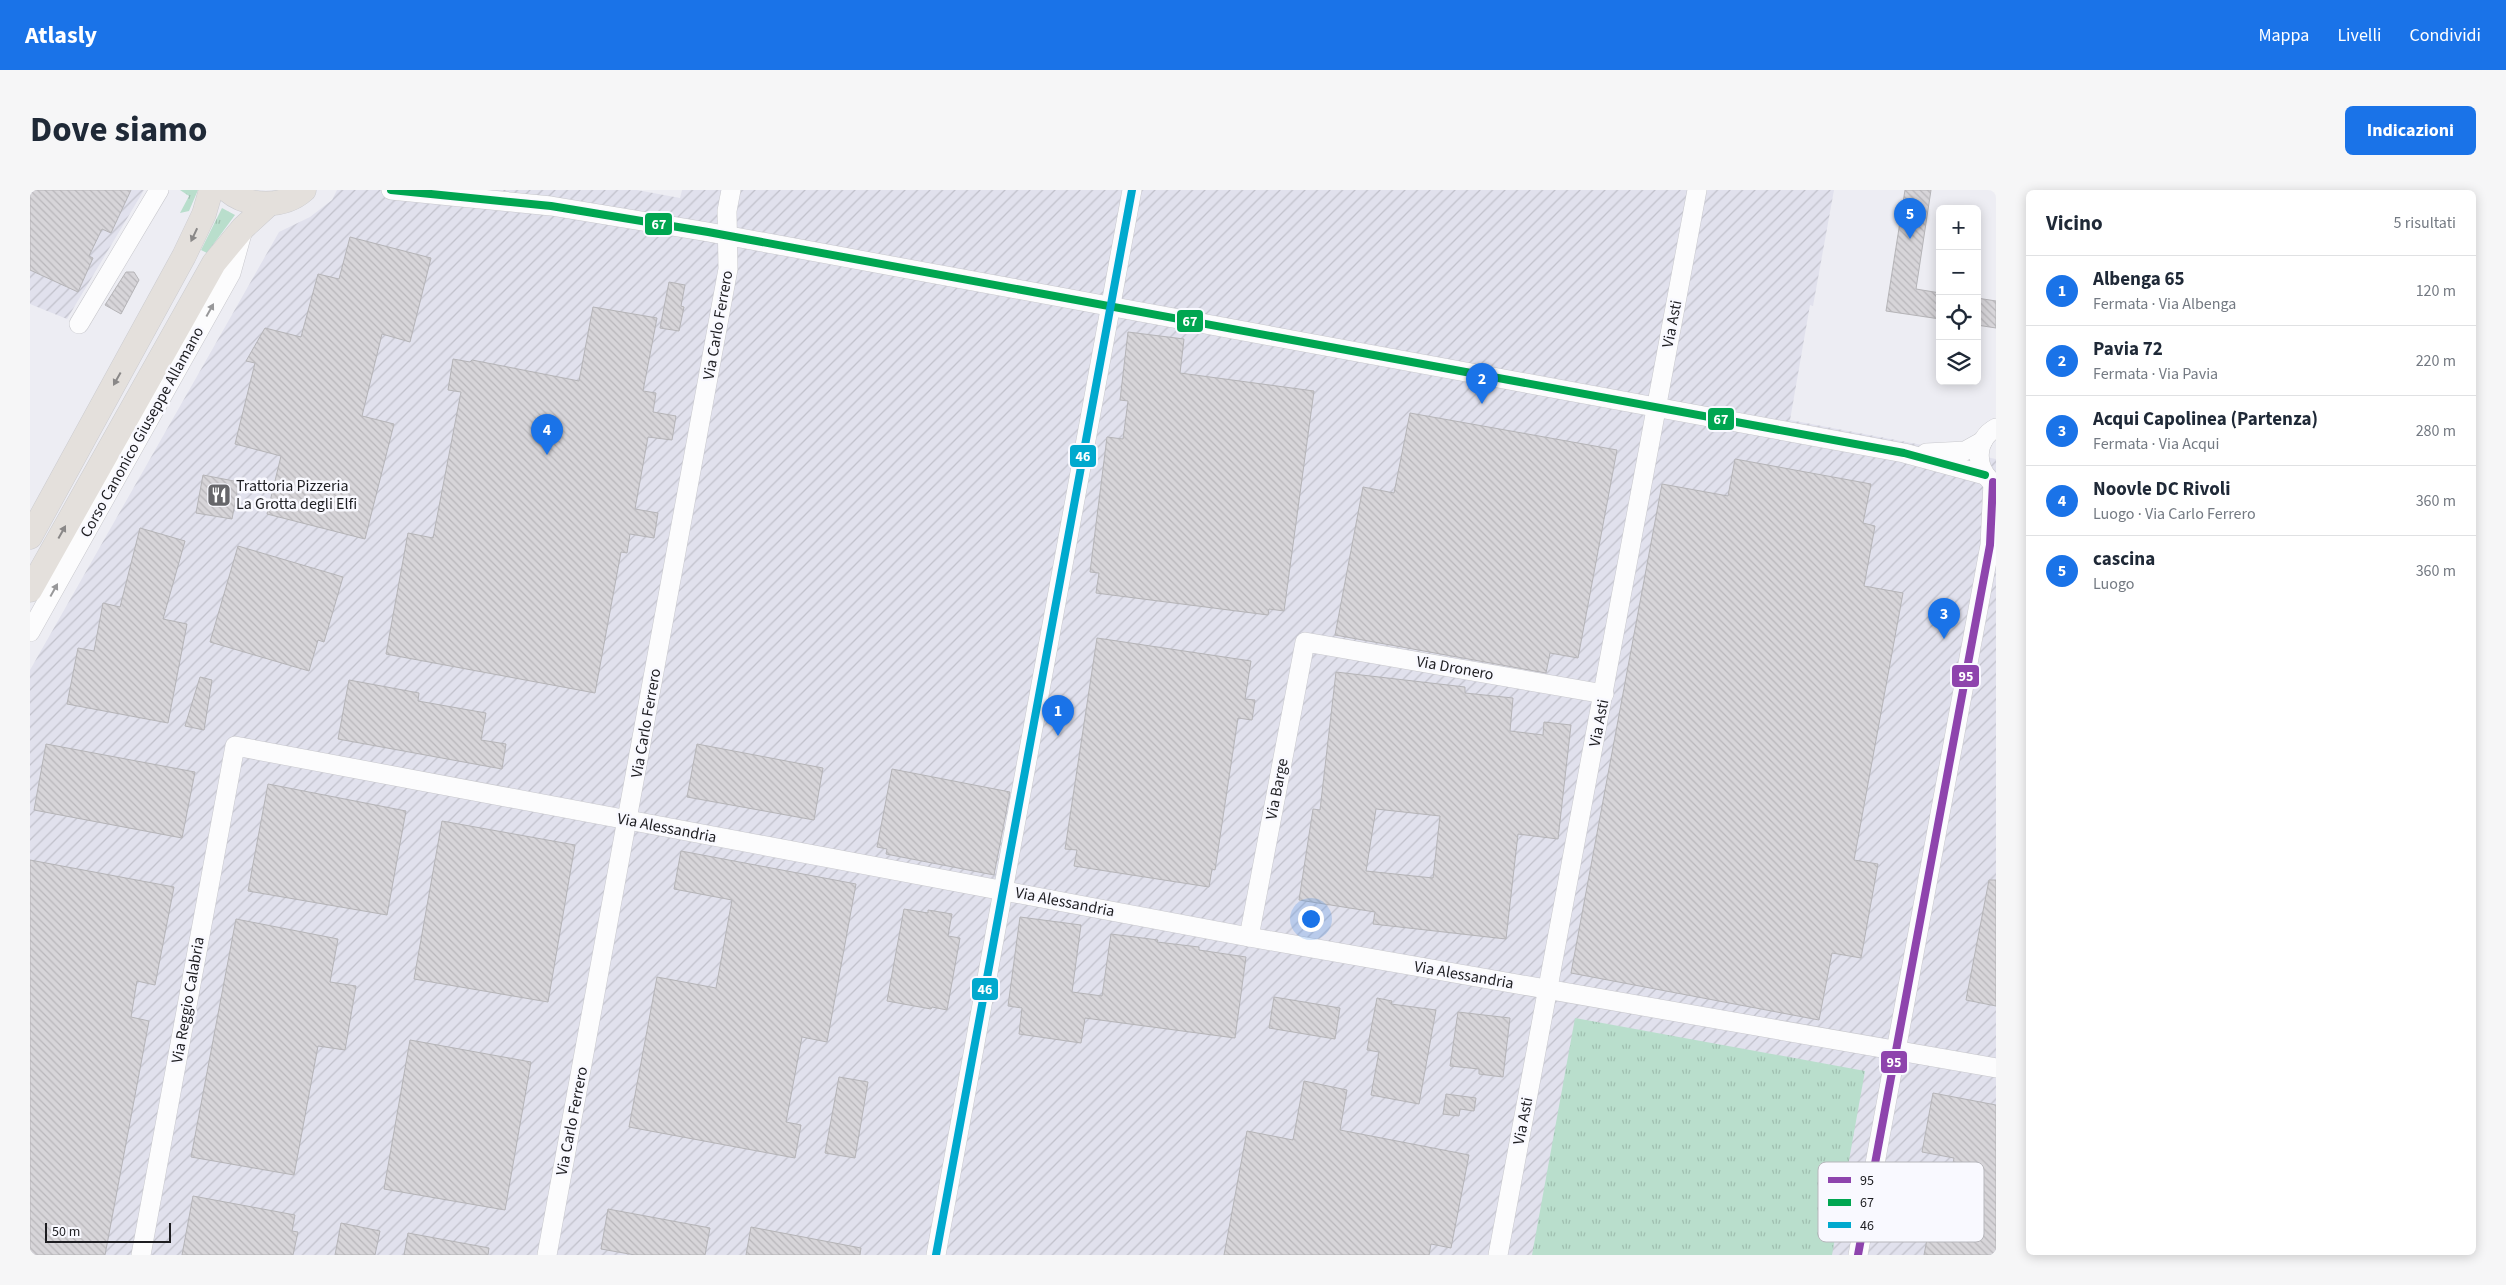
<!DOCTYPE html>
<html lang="it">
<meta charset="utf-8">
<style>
body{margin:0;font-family:"Source Sans 3",sans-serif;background:#f6f6f7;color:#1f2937}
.controls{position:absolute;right:15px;top:15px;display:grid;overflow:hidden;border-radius:8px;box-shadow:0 2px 12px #0003}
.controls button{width:45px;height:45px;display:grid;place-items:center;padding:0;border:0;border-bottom:1px solid #e0e1e3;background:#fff;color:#1f2937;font:25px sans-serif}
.scale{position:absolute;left:15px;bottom:12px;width:126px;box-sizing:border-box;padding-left:5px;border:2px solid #1d1d21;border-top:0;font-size:14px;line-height:18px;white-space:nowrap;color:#1d1d21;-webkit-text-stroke:4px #f9f9ff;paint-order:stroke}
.you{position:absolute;left:1280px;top:728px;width:18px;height:18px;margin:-12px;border:4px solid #fff;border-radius:50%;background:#1a73e8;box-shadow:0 0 0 8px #1a73e833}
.badge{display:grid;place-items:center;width:32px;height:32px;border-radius:50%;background:#1a73e8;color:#fff;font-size:16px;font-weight:700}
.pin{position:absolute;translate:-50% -41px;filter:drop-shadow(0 1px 2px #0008)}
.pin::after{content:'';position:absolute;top:26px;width:18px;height:15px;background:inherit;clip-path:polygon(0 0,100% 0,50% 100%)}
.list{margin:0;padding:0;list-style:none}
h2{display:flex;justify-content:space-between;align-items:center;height:65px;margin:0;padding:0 20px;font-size:21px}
h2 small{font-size:16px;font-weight:400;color:#747a83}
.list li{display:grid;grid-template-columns:32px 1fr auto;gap:15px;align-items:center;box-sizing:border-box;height:70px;padding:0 20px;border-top:1px solid #e0e1e3}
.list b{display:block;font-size:19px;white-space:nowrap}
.list p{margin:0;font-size:16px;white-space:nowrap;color:#747a83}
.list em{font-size:16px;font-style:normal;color:#747a83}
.icon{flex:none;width:28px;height:28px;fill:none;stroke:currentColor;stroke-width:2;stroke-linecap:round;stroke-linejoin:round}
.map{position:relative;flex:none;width:1966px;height:1065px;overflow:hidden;border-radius:8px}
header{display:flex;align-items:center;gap:30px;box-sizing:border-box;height:70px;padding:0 25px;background:#1a73e8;color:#fff}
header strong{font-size:24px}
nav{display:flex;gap:28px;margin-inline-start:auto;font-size:18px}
.intro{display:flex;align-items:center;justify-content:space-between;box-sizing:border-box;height:120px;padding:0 30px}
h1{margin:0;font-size:35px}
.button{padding:12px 22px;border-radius:8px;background:#1a73e8;color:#fff;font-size:18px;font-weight:700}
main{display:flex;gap:30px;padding:0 30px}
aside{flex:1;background:#fff;border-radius:8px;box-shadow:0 2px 12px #0003}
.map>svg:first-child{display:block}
.industrial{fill:url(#industrial-furrows)}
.grass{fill:url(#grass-tufts)}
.building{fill:url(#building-back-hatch);stroke:#b5b4b7;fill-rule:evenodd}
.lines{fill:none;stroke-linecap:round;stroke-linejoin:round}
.minor-casing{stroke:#c8c8cd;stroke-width:20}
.major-casing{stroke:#cbcbcf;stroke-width:25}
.minor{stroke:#fcfcfd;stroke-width:19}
.major{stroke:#e4e0dc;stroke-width:24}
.bus-1-casing{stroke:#f9f9ff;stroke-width:11}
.bus-2-casing{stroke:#f9f9ff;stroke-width:11}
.bus-3-casing{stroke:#f9f9ff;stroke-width:11}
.bus-1{stroke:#8e44ad;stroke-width:8}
.bus-2{stroke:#00a651;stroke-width:8}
.bus-3{stroke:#00a9ce;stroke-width:8}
.oneway{fill:#8a8888}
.oneway2{fill:#98989a}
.labels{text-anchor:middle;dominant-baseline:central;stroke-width:5;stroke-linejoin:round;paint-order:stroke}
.street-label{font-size:16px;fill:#1d1d21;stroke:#f9f9ff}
.poi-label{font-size:16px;fill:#1d1d21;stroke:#f9f9ff;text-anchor:start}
.key{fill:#f9f9ff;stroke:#b7b7bc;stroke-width:1}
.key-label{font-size:14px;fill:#1d1d21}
.line-badge{stroke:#f9f9ff;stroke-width:2}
.badge-label{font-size:14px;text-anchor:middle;font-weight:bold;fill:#fff}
</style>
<header>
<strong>Atlasly</strong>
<nav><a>Mappa</a><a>Livelli</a><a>Condividi</a></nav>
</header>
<div class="intro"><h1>Dove siamo</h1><a class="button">Indicazioni</a></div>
<main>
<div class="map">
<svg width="1966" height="1065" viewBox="0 0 1966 1065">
<defs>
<pattern id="industrial-furrows" width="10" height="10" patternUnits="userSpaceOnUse" patternTransform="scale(1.25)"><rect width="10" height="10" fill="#e1e1ed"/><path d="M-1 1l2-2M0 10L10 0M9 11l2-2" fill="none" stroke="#c1c1cb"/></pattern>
<pattern id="grass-tufts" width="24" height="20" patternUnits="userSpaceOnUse" patternTransform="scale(1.25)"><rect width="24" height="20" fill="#b9decc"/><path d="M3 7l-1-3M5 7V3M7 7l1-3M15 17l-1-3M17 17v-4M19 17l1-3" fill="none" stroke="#9fbeaf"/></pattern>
<pattern id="building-back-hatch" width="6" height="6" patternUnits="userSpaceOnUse" patternTransform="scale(1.25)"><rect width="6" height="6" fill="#d7d5d9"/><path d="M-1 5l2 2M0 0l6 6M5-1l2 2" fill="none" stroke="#b8b6ba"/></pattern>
</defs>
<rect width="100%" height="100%" fill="#ededf3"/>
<g class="industrial">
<polygon points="0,0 114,0 37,129 0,114"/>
<polygon points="307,0 607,0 650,8 652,0 1804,0 1783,116 1780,115 1760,230 1966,269 1966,1065 0,1065 0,480 249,42 280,27 302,10"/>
</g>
<g class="grass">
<polygon points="150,0 168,0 159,21 150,23 159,6"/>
<polygon points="192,18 205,25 177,63 171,60"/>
<polygon points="1545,828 1835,881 1802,1065 1502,1065"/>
</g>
<g class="building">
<polygon points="0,0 101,0 81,43 72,39 59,66 63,68 48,102 0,80"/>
<polygon points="1875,0 1901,0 1886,99 1910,103 1910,129 1856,121"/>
<polygon points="320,47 401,68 380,152 352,144 332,226 364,234 335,349 237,324 251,266 205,254 225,173 216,171 235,138 271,147 288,84 309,89"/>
<polygon points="96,82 104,82 109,90 91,124 75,115"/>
<polygon points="639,92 655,95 651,116 654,117 649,141 630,138"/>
<polygon points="1947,108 1966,111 1966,138 1947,135"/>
<polygon points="563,117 627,128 613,201 626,203 623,222 646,226 642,250 618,247 605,319 628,323 624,348 600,344 597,363 591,362 565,503 356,464 378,343 403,348 431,202 418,200 423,169 440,172 442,170 549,191"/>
<polygon points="1098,142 1154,149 1150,183 1284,201 1254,421 1239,419 1238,425 1066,403 1069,383 1060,382 1077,247 1093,249 1098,211 1090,210"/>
<polygon points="1380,223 1587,260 1548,468 1520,463 1516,483 1305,445 1333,297 1364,303"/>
<polygon points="1705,269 1841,294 1833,333 1845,336 1834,396 1873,403 1824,670 1848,674 1831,768 1802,763 1789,830 1541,783 1632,294 1698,306"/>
<polygon points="173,285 209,292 202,329 166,323"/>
<polygon points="110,338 155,351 133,429 157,434 138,533 37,514 48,458 64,461 73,413 90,417"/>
<polygon points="208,356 313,387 294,452 288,450 279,481 180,452"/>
<polygon points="1067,448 1221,471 1215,509 1225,510 1222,530 1208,528 1185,680 1182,679 1179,697 1044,676 1047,660 1035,659"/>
<path d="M 1306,482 L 1435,497 L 1435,503 L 1483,508 L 1480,541 L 1513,545 L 1514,532 L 1541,535 L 1528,649 L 1488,644 L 1476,749 L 1343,734 L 1345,722 L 1269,710 L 1283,619 L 1290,620 ZM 1346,619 L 1410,626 L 1403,688 L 1336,681 Z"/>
<polygon points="170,487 182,490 174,540 155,536"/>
<polygon points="319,490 389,503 388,511 456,523 451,550 476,554 472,579 308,549"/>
<polygon points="16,554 165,582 152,648 4,620"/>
<polygon points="667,554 793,578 784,630 657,607"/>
<polygon points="862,579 980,602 964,685 856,664 857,659 847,657"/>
<polygon points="238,594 376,621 357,725 218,701"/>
<polygon points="412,631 545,655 518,812 384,789"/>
<polygon points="651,661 826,694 797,852 772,847 756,932 771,935 765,968 599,937 627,787 686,798 702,710 644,699"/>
<polygon points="0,670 144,697 125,795 107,791 101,827 119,831 75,1065 0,1065"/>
<polygon points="1959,690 1966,690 1966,816 1936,810"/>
<polygon points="874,719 898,723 898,720 922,724 918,746 930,748 917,820 902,817 901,819 857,811"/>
<polygon points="990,727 1051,735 1042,802 1072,806 1081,744 1128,750 1127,752 1169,757 1169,760 1216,767 1205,848 1055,828 1051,853 989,844 992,818 978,816"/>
<polygon points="206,729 308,749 300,792 326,796 315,860 288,856 264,985 161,967"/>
<polygon points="1244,807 1310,818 1305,849 1239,838"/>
<polygon points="1347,808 1362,811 1361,814 1406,820 1389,914 1341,905 1349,862 1337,860"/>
<polygon points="1428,822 1480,828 1473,887 1449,884 1449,879 1420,876"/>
<polygon points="380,850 501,872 475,1020 354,999"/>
<polygon points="809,887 838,892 825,968 795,963"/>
<polygon points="1274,891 1317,900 1310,940 1439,965 1421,1058 1401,1054 1399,1065 1194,1065 1217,941 1263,950"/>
<polygon points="1903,903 1966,915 1966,1065 1894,1065 1907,997 1918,999 1924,968 1892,962"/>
<polygon points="1416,904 1446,908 1444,921 1430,919 1429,926 1413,924"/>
<polygon points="163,1006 265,1025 262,1041 268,1042 263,1065 152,1065"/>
<polygon points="578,1019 680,1038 675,1065 605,1065 571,1059"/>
<polygon points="311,1033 350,1041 345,1065 305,1065"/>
<polygon points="721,1037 831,1058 830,1065 716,1065"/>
<polygon points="378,1043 459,1058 458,1065 374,1065"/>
</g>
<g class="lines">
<g class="minor-casing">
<g id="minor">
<polyline points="361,0 521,16 678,42 1874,263 1955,285"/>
<polyline points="49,134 129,0"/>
<polyline points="1896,263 1935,261 1953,251"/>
<path d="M 1962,292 C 1944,277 1945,249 1966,238"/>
<polyline points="0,442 201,83 213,40"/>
<polyline points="1219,747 1275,452 1574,504"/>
<polyline points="111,1065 205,556 1219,747 1966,878"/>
<polyline points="517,1065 698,79 697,21 701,0"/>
<polyline points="906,1065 1102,0"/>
<polyline points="1468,1065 1667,0"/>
<polyline points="1828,1065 1960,355 1963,292"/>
</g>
</g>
<g class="major-casing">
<g id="major">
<path d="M 197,0 C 218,18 254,18 274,0"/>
<polyline points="0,347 154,66 174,24 181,0"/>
<polyline points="0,400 184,73 213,38 239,14"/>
</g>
</g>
<use href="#minor" class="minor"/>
<use href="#major" class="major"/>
<g class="bus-1-casing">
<polyline id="bus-1" points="1828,1065 1960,355 1963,292"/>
</g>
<g class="bus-2-casing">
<polyline id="bus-2" points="361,0 521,16 678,42 1874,263 1955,285"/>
</g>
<g class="bus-3-casing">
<polyline id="bus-3" points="906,1065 1102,0"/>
</g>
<use href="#bus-1" class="bus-1"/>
<use href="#bus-2" class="bus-2"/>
<use href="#bus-3" class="bus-3"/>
</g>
<defs><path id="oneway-solid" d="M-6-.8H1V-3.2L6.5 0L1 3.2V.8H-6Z" transform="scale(1.25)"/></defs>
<g class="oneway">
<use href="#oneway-solid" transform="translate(164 45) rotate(115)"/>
<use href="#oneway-solid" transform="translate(87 189) rotate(119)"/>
<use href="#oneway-solid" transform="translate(32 342) rotate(-61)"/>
</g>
<g class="oneway2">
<use href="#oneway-solid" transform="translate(180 120) rotate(-61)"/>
<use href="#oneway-solid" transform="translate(24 400) rotate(-61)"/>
</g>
<defs>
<g id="restaurant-square" transform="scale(1.25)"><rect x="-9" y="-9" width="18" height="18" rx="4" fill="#66666a" stroke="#f9f9ff"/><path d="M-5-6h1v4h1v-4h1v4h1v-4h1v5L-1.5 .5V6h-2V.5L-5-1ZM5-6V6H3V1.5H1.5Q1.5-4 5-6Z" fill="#fff"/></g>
</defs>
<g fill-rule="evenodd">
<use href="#restaurant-square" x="189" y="305"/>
</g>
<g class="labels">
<g class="street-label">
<text transform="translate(1642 134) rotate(-79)">Via Asti</text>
<text transform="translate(688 135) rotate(-80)">Via Carlo Ferrero</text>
<text transform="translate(112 242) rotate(-61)">Corso Canonico Giuseppe Allamano</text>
<text transform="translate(1425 478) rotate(10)">Via Dronero</text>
<text transform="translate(616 533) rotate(-80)">Via Carlo Ferrero</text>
<text transform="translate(1569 533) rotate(-79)">Via Asti</text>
<text transform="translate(1247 599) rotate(-79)">Via Barge</text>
<text transform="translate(637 638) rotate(11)">Via Alessandria</text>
<text transform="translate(1035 712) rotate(11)">Via Alessandria</text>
<text transform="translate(1434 785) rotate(10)">Via Alessandria</text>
<text transform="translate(158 810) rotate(-80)">Via Reggio Calabria</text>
<text transform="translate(542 931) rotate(-79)">Via Carlo Ferrero</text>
<text transform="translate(1493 931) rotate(-79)">Via Asti</text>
</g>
<g class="poi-label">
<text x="206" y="296">Trattoria Pizzeria<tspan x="206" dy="18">La Grotta degli Elfi</tspan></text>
</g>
</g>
<rect x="1788" y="972" width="166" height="80" rx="8" class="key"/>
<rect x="1798" y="987" width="23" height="6" fill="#8e44ad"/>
<rect x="1798" y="1009" width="23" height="7" fill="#00a651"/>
<rect x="1798" y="1032" width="23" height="6" fill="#00a9ce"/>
<g class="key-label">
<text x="1830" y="995">95</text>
<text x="1830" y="1017">67</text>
<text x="1830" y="1040">46</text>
</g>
<g class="line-badge">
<rect x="614" y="22" width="29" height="24" rx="5" fill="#00a651"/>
<rect x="1146" y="119" width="28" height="24" rx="5" fill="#00a651"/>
<rect x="1677" y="217" width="28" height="24" rx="5" fill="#00a651"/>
<rect x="1039" y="254" width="28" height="24" rx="5" fill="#00a9ce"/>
<rect x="1921" y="474" width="29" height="24" rx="5" fill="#8e44ad"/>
<rect x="941" y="787" width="28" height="24" rx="5" fill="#00a9ce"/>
<rect x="1850" y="860" width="28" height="24" rx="5" fill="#8e44ad"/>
</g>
<g class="badge-label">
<text x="629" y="39">67</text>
<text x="1160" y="136">67</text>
<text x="1691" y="234">67</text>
<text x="1053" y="271">46</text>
<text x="1936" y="491">95</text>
<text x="955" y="804">46</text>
<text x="1864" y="877">95</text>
</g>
</svg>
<div class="controls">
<button>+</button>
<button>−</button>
<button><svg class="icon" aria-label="locate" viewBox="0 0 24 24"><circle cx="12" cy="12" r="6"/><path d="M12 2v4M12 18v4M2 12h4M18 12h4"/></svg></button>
<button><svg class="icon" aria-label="layers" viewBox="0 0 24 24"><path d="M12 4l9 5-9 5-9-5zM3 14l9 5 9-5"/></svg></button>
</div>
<div class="scale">50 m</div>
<div class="you"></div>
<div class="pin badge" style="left:1028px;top:546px">1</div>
<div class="pin badge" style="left:1452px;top:214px">2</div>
<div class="pin badge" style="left:1914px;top:449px">3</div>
<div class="pin badge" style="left:517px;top:265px">4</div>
<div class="pin badge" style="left:1880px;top:49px">5</div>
</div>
<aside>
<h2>Vicino<small>5 risultati</small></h2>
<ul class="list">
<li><span class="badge">1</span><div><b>Albenga 65</b><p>Fermata · Via Albenga</p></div><em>120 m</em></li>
<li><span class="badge">2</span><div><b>Pavia 72</b><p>Fermata · Via Pavia</p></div><em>220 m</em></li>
<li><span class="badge">3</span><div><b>Acqui Capolinea (Partenza)</b><p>Fermata · Via Acqui</p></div><em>280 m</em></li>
<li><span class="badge">4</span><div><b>Noovle DC Rivoli</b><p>Luogo · Via Carlo Ferrero</p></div><em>360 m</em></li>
<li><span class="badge">5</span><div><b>cascina</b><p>Luogo</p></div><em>360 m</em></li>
</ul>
</aside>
</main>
